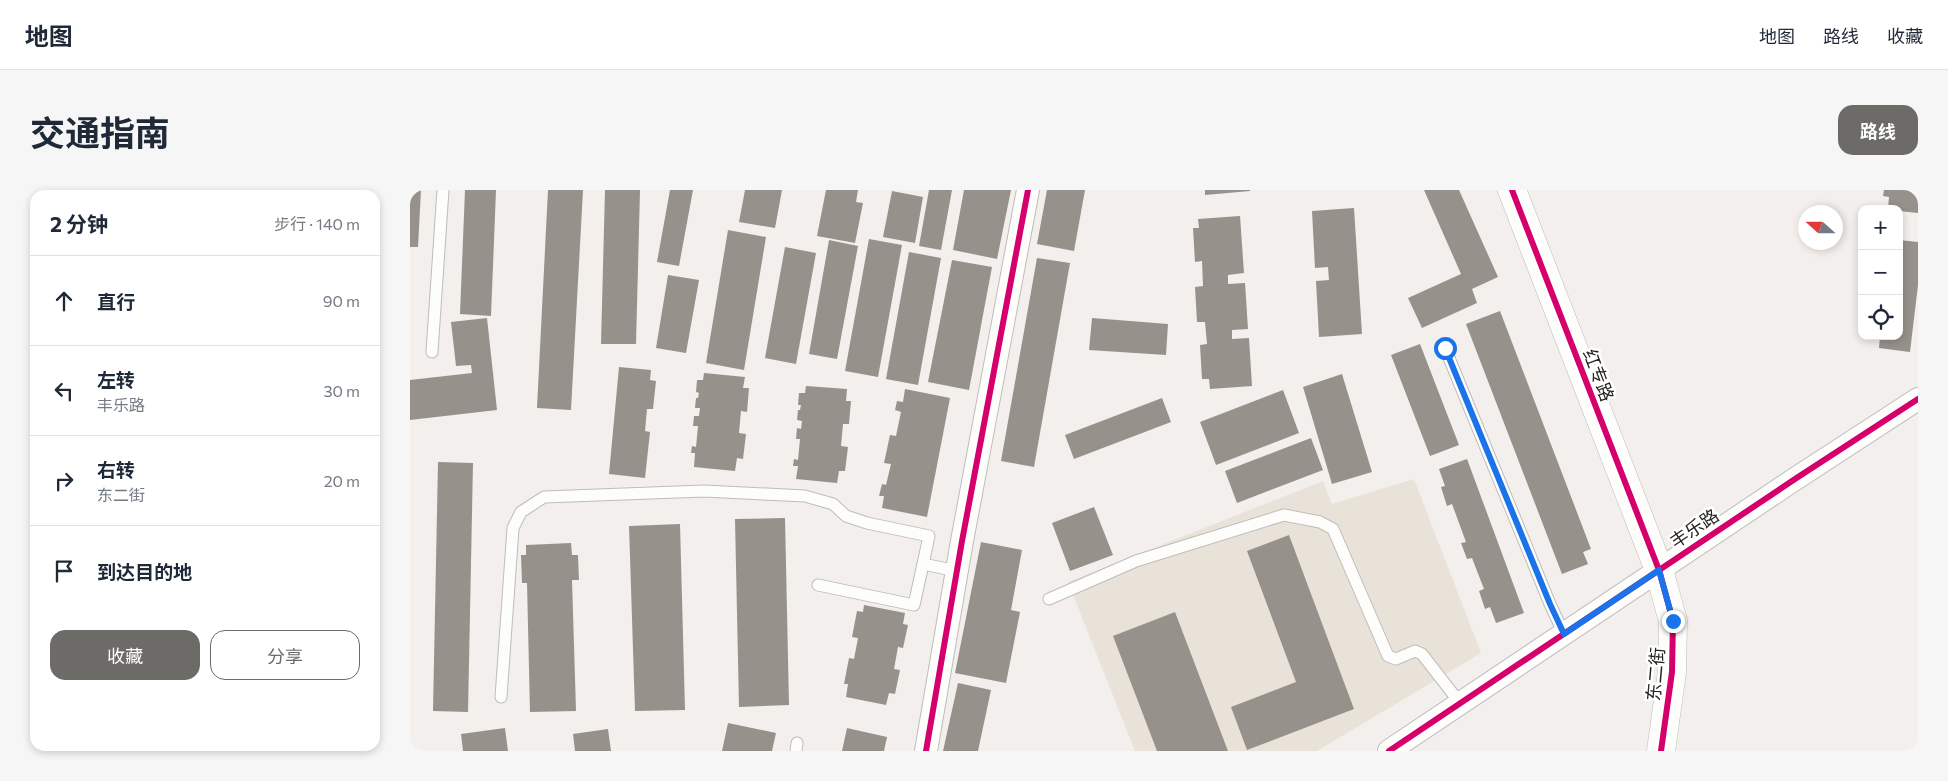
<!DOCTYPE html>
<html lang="zh">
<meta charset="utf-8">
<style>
body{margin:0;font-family:Commissioner,"Noto Sans SC",sans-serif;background:#f6f6f7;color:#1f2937}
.controls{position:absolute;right:15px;top:15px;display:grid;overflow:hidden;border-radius:10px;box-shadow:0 2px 8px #0003}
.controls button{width:45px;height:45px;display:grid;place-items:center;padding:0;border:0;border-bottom:1px solid #e0e1e3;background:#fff;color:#1f2937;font:25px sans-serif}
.compass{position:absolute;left:1388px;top:15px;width:45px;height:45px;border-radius:50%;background:#fff;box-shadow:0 2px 8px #0003;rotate:291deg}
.stop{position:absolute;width:15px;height:15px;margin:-11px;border:4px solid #1a73e8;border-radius:50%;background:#fff}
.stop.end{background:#1a73e8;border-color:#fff;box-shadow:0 1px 5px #0008}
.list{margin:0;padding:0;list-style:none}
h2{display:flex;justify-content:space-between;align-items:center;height:65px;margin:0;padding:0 20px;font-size:21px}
h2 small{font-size:16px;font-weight:400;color:#747a83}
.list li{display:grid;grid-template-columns:32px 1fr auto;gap:15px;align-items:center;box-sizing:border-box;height:90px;padding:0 20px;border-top:1px solid #e0e1e3}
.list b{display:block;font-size:19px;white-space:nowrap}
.list p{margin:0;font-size:16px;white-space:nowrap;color:#747a83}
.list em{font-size:16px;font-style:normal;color:#747a83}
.actions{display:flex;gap:10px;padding:15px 20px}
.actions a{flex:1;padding:11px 0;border:1px solid #6d6b68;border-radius:15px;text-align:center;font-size:18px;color:#6d6b68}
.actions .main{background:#6d6b68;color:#fff}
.icon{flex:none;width:28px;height:28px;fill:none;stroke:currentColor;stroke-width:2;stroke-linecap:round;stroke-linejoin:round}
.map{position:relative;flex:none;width:1508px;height:561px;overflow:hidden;border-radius:15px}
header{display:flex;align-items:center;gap:30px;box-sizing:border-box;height:70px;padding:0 25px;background:#fff;border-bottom:1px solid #e0e1e3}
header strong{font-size:24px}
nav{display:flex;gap:28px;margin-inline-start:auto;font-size:18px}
.intro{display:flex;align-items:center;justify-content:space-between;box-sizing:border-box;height:120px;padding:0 30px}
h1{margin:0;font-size:35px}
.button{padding:12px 22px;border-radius:15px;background:#6d6b68;color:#fff;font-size:18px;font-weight:700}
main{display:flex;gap:30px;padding:0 30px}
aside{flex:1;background:#fff;border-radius:15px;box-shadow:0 2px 8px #0003}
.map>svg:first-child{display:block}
.built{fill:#e9e2d8}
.building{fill:#97918b}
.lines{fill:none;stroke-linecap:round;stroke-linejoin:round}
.lane-casing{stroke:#bfbcba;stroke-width:13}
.street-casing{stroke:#bfbcba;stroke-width:24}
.secondary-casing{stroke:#bfbcba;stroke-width:29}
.lane{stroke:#fdfdfc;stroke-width:11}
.street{stroke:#fdfdfc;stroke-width:22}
.secondary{stroke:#fdfdfc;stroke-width:28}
.cycleway-casing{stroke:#fff;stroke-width:9}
.cycleway{stroke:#d6006c;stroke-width:6}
.route{stroke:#1a73e8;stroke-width:6}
.labels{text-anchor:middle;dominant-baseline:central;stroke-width:5;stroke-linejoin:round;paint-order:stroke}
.street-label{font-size:18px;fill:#262421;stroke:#fff}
</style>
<header>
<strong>地图</strong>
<nav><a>地图</a><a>路线</a><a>收藏</a></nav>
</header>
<div class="intro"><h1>交通指南</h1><a class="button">路线</a></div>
<main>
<aside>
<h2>2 分钟<small>步行 · 140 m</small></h2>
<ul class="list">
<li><svg class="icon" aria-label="ahead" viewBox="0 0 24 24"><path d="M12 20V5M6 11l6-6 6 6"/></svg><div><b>直行</b></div><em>90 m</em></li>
<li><svg class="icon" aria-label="left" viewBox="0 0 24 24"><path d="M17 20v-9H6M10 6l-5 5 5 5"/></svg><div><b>左转</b><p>丰乐路</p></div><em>30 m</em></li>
<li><svg class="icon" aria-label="right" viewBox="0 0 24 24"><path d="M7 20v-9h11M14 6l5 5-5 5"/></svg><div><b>右转</b><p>东二街</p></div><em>20 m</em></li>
<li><svg class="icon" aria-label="arrive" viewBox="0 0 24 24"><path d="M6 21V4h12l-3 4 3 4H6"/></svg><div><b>到达目的地</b></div></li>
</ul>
<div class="actions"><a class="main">收藏</a><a>分享</a></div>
</aside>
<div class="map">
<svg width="1508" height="561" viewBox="0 0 1508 561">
<rect width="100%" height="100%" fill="#f2efec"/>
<polygon class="built" points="1004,289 1071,463 907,561 725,561 658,392 913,291 922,314"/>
<g class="building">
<polygon points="0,0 11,0 8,57 0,57"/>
<polygon points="55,0 86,0 81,126 50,124"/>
<polygon points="138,0 173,0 161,220 127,218"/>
<polygon points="195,0 230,0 226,154 191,154"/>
<polygon points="260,0 283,0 269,76 247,72"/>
<polygon points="335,0 372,0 365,38 329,32"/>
<polygon points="416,0 448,0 446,12 453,13 445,53 407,46"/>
<polygon points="519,0 542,0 531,60 509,56"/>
<polygon points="554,0 601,0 587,69 543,60"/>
<polygon points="637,0 675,0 664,61 627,54"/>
<polygon points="795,0 840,0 840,1 795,5"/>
<polygon points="1014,0 1049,0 1088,87 1062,99 1067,113 1012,138 998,108 1051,84"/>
<polygon points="1474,0 1508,0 1508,23 1489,21 1489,19 1478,19 1479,7 1473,6"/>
<polygon points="482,1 513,7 505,53 473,47"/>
<polygon points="944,18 952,144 909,147 906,91 919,90 918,77 905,78 902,21"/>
<polygon points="830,26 834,83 818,85 818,94 835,93 838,139 822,140 822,149 839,148 842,196 800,199 799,189 792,189 790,155 797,154 795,132 787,132 785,97 793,96 792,71 785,72 783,38 789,38 788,29"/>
<polygon points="318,40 356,47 334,180 296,173"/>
<polygon points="459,49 492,55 468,187 435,181"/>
<polygon points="419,50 448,56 427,169 399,164"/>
<polygon points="1489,50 1508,52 1508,95 1500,162 1469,158 1470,146 1489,146"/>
<polygon points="375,57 406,63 386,174 355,168"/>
<polygon points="499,62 531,68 508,195 476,189"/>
<polygon points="627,68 660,73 624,277 591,271"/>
<polygon points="542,70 582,77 559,200 518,192"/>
<polygon points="258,85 289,90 276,163 246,158"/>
<polygon points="1090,121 1181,359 1173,362 1178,374 1152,384 1056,134"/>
<polygon points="77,128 87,220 0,230 0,190 62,183 61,175 46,176 41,132"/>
<polygon points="682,128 758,134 756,165 679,160"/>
<polygon points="1010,154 1049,255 1020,266 981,165"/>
<polygon points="209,177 241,180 240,190 246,191 243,219 237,219 235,241 240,242 235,288 199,284"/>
<polygon points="294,183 335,187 333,198 339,198 337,222 331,221 329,243 336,244 333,269 327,268 325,281 284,277 285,263 281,263 282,256 286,257 288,236 283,236 284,226 289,226 290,218 285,218 286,208 288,208 289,203 286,202 287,190 293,190"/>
<polygon points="932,184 962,282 922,294 893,197"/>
<polygon points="396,196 437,199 436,211 441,211 439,234 433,234 431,256 438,257 435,281 429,281 427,293 386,289 388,276 383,276 384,269 388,270 390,249 386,249 387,238 391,239 392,231 387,230 388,220 390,220 391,215 388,215 389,203 395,203"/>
<polygon points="495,199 540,208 517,327 472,318 474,306 469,306 472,294 476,295 481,274 474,273 480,245 486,246 491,222 485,220 487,211 493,212"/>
<polygon points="873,200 889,243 806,275 790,232"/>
<polygon points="752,208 761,232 664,269 655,245"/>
<polygon points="901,248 913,280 827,313 815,281"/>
<polygon points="1057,269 1114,423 1086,433 1080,417 1075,419 1069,401 1074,399 1062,368 1057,369 1051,353 1056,352 1042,314 1037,316 1031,297 1035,296 1029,279"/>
<polygon points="28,272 63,273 58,522 23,521"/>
<polygon points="684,317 703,365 660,381 642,333"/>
<polygon points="375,328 379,515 329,517 325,329"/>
<polygon points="270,334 275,520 225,521 219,336"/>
<polygon points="879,345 944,519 837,560 821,517 886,492 837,361"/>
<polygon points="571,352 612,360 601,420 610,422 596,493 545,483"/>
<polygon points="161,353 162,365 168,365 169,390 162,390 166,521 120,522 117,393 112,393 111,365 116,365 116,355"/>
<polygon points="454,415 495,423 493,434 498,435 493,458 488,457 484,479 490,480 485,504 479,503 476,515 436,507 438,494 434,494 439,468 444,469 448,448 442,447 447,421 453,422"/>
<polygon points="765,422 818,561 747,561 703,446"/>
<polygon points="548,493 581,500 568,561 533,561"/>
<polygon points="318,533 366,543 362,561 312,561"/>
<polygon points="95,538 98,561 53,561 51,544"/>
<polygon points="437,538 477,547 474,561 432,561"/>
<polygon points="198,539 201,561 165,561 163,544"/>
</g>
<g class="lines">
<g class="lane-casing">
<g id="lane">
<polyline points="1035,158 1140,414 1154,444"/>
<polyline points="22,162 33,0"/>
<polyline points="408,395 504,415 513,374"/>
<polyline points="639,409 726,371 874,325 910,332 923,339 978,466 986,469 1005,461 1012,464 1050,513"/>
<polyline points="91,507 103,338 111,322 134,307 294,301 395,306 423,314 436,326 457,333 519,346 513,374 547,381"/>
<polyline points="386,561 387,553"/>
</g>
</g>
<g class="street-casing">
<g id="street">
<polyline points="516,561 552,351 618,0"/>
<polyline points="979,561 1385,289 1508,209"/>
</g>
</g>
<g class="secondary-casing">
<polyline id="secondary" points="1102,0 1249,380 1263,431 1262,482 1251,561"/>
</g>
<use href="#lane" class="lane"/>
<use href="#street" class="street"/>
<use href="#secondary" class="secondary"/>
<g class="cycleway-casing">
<g id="cycleway">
<polyline points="1102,0 1249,380 1263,431 1262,482 1251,561"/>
<polyline points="516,561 552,351 618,0"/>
<polyline points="979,561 1385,289 1508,209"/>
</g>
</g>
<use href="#cycleway" class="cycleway"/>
</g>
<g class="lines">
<polyline class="route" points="1035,158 1140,414 1154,444 1249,380 1263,431"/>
</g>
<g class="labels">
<g class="street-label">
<text transform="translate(1189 185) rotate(69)">红专路</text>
<text transform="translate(1284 338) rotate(-34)">丰乐路</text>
<text transform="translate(1245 484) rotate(-85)">东二街</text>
</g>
</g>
</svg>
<div class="controls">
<button>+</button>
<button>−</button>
<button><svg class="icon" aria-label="locate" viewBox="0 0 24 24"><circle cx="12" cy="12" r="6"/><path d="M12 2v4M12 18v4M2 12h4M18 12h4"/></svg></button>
</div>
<svg class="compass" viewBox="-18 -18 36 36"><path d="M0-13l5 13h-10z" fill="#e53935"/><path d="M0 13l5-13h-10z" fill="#747a83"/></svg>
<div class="stop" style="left:1035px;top:158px"></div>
<div class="stop end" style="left:1263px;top:431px"></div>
</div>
</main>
